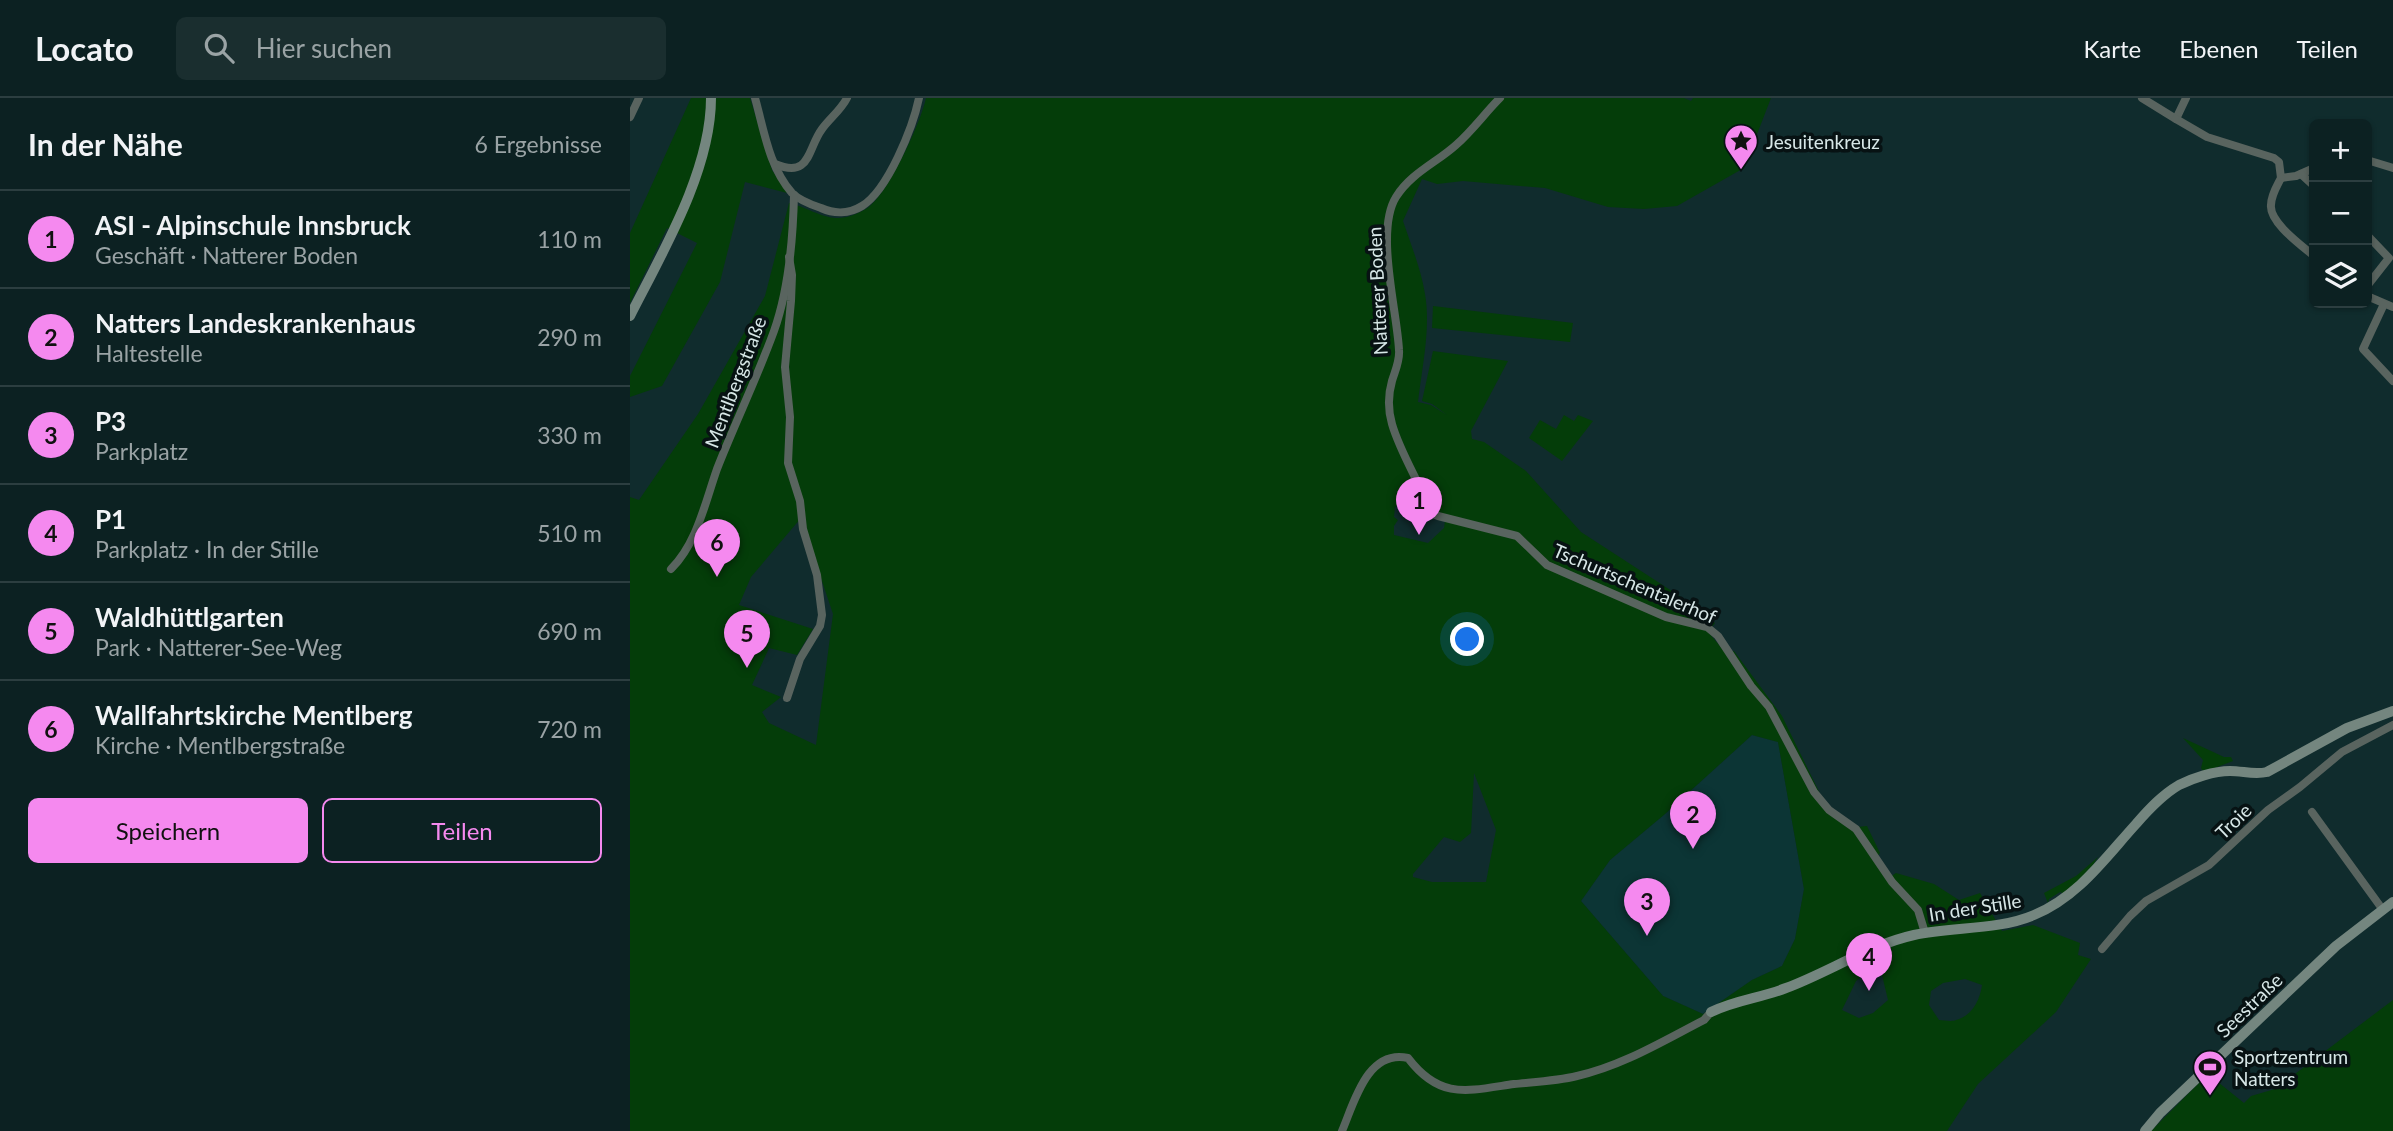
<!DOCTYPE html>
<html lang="de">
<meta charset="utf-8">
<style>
body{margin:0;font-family:Lato,sans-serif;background:#1a2e2f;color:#f1f3f6}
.controls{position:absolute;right:21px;top:21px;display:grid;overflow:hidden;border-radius:10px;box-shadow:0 2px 5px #0004}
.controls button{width:63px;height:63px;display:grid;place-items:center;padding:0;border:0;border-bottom:2px solid #2c3e40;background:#0c2122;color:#f1f3f6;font:35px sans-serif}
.you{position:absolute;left:838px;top:542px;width:24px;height:24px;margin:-18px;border:5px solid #fff;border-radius:50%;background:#1a73e8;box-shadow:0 0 0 10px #1a73e833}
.badge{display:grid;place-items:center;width:46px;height:46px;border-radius:50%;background:#f589ef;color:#111;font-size:23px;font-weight:700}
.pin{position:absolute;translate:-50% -58px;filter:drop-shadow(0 2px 4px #0008)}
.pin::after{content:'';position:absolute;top:37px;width:24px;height:21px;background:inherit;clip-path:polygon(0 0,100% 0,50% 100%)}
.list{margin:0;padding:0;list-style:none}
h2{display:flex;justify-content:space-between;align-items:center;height:91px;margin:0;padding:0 28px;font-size:30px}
h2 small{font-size:23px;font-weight:400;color:#9aa3a5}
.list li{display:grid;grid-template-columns:46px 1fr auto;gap:21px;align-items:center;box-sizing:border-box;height:98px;padding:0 28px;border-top:2px solid #2c3e40}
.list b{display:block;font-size:26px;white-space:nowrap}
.list p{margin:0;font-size:23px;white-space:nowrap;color:#9aa3a5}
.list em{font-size:23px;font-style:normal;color:#9aa3a5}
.actions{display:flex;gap:14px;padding:21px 28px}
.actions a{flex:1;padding:16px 0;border:2px solid #f589ef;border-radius:10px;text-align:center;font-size:24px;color:#f589ef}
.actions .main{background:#f589ef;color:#111}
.icon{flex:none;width:38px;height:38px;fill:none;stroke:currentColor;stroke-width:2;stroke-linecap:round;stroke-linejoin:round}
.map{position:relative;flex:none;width:1763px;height:1033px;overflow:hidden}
header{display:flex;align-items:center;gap:42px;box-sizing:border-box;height:98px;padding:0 35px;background:#0c2122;border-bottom:2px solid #2c3e40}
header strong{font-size:33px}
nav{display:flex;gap:38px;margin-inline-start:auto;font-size:24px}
.search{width:490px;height:63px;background:#1a2e2f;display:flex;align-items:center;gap:18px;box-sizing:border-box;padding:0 24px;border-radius:10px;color:#9aa3a5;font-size:26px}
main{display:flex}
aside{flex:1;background:#0c2122}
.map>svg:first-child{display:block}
.built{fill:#0c3535}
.green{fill:#043d09;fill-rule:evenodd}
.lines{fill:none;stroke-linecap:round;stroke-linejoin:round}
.street{stroke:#59645f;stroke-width:8}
.secondary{stroke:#74867f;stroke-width:10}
.labels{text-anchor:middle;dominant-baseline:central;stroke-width:7;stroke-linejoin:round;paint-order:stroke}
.poi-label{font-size:19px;fill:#d7e7e7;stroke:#071213;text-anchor:start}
.street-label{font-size:19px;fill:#d7e7e7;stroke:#071213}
</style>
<header>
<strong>Locato</strong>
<div class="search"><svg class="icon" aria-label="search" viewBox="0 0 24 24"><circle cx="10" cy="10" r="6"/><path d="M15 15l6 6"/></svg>Hier suchen</div>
<nav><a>Karte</a><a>Ebenen</a><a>Teilen</a></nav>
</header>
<main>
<aside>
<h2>In der Nähe<small>6 Ergebnisse</small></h2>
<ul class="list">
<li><span class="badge">1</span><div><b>ASI - Alpinschule Innsbruck</b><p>Geschäft · Natterer Boden</p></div><em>110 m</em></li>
<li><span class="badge">2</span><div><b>Natters Landeskrankenhaus</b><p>Haltestelle</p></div><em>290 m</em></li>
<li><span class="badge">3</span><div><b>P3</b><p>Parkplatz</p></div><em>330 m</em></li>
<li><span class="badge">4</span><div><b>P1</b><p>Parkplatz · In der Stille</p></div><em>510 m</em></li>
<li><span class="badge">5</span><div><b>Waldhüttlgarten</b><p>Park · Natterer-See-Weg</p></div><em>690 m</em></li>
<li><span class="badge">6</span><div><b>Wallfahrtskirche Mentlberg</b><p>Kirche · Mentlbergstraße</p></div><em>720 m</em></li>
</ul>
<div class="actions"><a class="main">Speichern</a><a>Teilen</a></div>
</aside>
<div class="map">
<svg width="1763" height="1033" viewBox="0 0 1763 1033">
<rect width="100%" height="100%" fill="#102c2d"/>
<polygon class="built" points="1122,637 1148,644 1174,791 1165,841 1152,868 1122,882 1073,916 1033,898 951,803 980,762 1035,716"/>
<g class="green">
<polygon points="61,0 120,0 142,72 157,95 115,84 90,184 32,288 0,299 0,278 67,145 37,130 0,205 0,135"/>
<path d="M 296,0 L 1054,0 L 1061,3 L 1063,0 L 1141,0 L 1114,70 L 1047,108 L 1014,111 L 978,109 L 915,90 L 833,83 L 807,86 L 792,81 L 773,123 C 781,147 791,171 795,196 C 801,230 792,269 788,304 L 801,307 L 817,317 L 802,306 L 792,303 L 803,253 L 878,263 L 841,333 L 842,341 L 854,344 L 896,373 L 951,434 L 1068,510 L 1085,525 L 1078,534 L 1096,555 L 1104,553 L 1152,618 L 1199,714 L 1227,729 L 1237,728 L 1250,755 L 1245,761 L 1257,781 L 1266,775 L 1304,786 L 1329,802 L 1350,795 L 1372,833 L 1403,827 L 1450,845 L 1448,857 L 1461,861 L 1426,914 L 1348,986 L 1317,1033 L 0,1033 L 0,399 L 9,402 L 68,316 L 135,198 L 159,105 C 173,108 193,120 206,120 C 216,121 234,114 241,107 C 260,91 291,24 296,0 ZM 772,403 L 806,417 L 815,423 L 814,430 L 798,445 L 764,437 L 764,428 L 768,422 L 764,419 L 765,409 ZM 171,420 L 203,516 L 186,647 L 139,625 L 132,614 L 151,599 L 122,587 L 139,550 L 167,557 L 183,531 L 109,507 L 121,479 ZM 1122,637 L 1148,644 L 1174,791 L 1165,841 L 1152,868 L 1122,882 L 1073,916 L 1033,898 L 951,803 L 980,762 L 1035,716 ZM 844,675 L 866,732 L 856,784 L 802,784 L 783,779 L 783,776 L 814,739 L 830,744 L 841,735 ZM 1239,873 L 1252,877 L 1258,902 L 1243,915 L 1229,920 L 1212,912 L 1226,883 ZM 1335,881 L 1352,887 C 1350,902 1342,918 1326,922 C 1322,924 1314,922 1309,922 L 1299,907 L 1301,893 L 1313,885 Z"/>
<polygon points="803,208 943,225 940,244 802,230"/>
<polygon points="934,317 944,323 948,317 963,323 932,363 899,340 910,322 926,331"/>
<polygon points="1553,640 1594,659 1601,659 1603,663 1574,674 1571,670 1573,662"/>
<polygon points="1468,759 1463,767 1435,796 1430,794 1419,801 1418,805 1414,795 1446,778"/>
<polygon points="1763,902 1763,1033 1521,1033 1578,976 1614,1005 1621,998 1645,991"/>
</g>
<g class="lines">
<g class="street">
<path d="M 125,0 C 134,32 139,69 162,95 C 169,102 182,107 191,110 C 204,116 219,116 232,108 C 258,92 283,29 289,0"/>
<path d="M 870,0 C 855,15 842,33 826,47 C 806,65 781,75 766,99 C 745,133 767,212 769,252 C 770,263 765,273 762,283 C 758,297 758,312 762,326 C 770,354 788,382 799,409 L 803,416 L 808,418 L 887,438 L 917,467 L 1036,519 L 1077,529 L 1088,538 L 1121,588 L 1139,609 L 1184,694 L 1199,712 L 1226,731 L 1262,784 L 1288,812 L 1295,835"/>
<polyline points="1512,0 1546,21 1556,0"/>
<polyline points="0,19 9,0"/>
<polyline points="1546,21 1577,39 1644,60 1649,64 1651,80 1666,78 1684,70"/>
<polyline points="1737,62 1763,70"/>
<path d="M 145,66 C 181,81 177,51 192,31 C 200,20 211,12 217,0"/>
<polyline points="1671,76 1684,88"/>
<path d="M 1651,80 C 1647,88 1641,97 1641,107 C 1639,124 1671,147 1684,158"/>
<polyline points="1737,137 1759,160 1737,188"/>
<polyline points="1737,198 1763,209"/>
<polyline points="1754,206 1733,251 1763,283"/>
<path d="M 41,471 C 67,445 75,405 87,371 C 105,325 127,280 144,233 C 159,191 163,142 164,97"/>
<polyline points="157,600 170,561 190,528 192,517 187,477 173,431 170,403 158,365 160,319 155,269 161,203 162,177 159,159"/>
<polyline points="1682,714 1753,812"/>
<polyline points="1472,851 1500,818 1516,803 1579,767 1638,712 1670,689 1712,654 1763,627"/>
<path d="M 712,1033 C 724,1005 737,951 778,960 C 810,1002 837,993 884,986 C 904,984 927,983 947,978 C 992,968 1033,943 1074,922 L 1081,914"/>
</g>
<g class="secondary">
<path d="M 0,218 C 32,155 81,73 81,0"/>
<path d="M 1081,914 C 1105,902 1131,900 1156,890 C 1199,874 1239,847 1284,837 C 1323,828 1366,833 1404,817 C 1448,799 1475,760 1506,726 C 1519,711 1532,697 1549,687 C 1563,680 1584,673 1600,673 C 1613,673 1624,677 1637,674 L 1717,630 L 1763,613"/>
<polyline points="1515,1033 1530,1015 1706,848 1763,804"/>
</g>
</g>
<defs>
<g id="sight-pin" transform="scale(1.75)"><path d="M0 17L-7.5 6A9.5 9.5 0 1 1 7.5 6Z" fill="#f589ef" stroke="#071213"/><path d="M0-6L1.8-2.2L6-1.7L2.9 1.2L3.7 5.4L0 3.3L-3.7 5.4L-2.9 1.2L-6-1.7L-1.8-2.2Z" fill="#111"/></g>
<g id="stadium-pin" transform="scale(1.75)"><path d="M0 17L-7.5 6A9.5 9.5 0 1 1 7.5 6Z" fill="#f589ef" stroke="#071213"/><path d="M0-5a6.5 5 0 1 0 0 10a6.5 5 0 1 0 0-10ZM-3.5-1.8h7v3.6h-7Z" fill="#111"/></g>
</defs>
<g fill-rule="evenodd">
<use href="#sight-pin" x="1111" y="43"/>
<use href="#stadium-pin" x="1580" y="969"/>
</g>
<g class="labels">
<g class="poi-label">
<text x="1136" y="43">Jesuitenkreuz</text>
<text x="1604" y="958">Sportzentrum<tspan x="1604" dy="22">Natters</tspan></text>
</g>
<g class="street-label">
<text transform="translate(747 193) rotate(-93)">Natterer Boden</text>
<text transform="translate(105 284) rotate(-69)">Mentlbergstraße</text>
<text transform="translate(1005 485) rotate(23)">Tschurtschentalerhof</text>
<text transform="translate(1603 723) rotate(-44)">Troie</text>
<text transform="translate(1345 809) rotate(-9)">In der Stille</text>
<text transform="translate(1619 907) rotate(-44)">Seestraße</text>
</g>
</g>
</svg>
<div class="controls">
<button>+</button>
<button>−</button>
<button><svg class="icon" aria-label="layers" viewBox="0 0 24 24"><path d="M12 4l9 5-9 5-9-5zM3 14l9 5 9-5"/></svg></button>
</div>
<div class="you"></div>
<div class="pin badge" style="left:789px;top:437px">1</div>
<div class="pin badge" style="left:1063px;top:751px">2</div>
<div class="pin badge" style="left:1017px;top:838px">3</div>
<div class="pin badge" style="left:1239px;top:893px">4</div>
<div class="pin badge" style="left:117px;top:570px">5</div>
<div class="pin badge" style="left:87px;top:479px">6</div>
</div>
</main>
